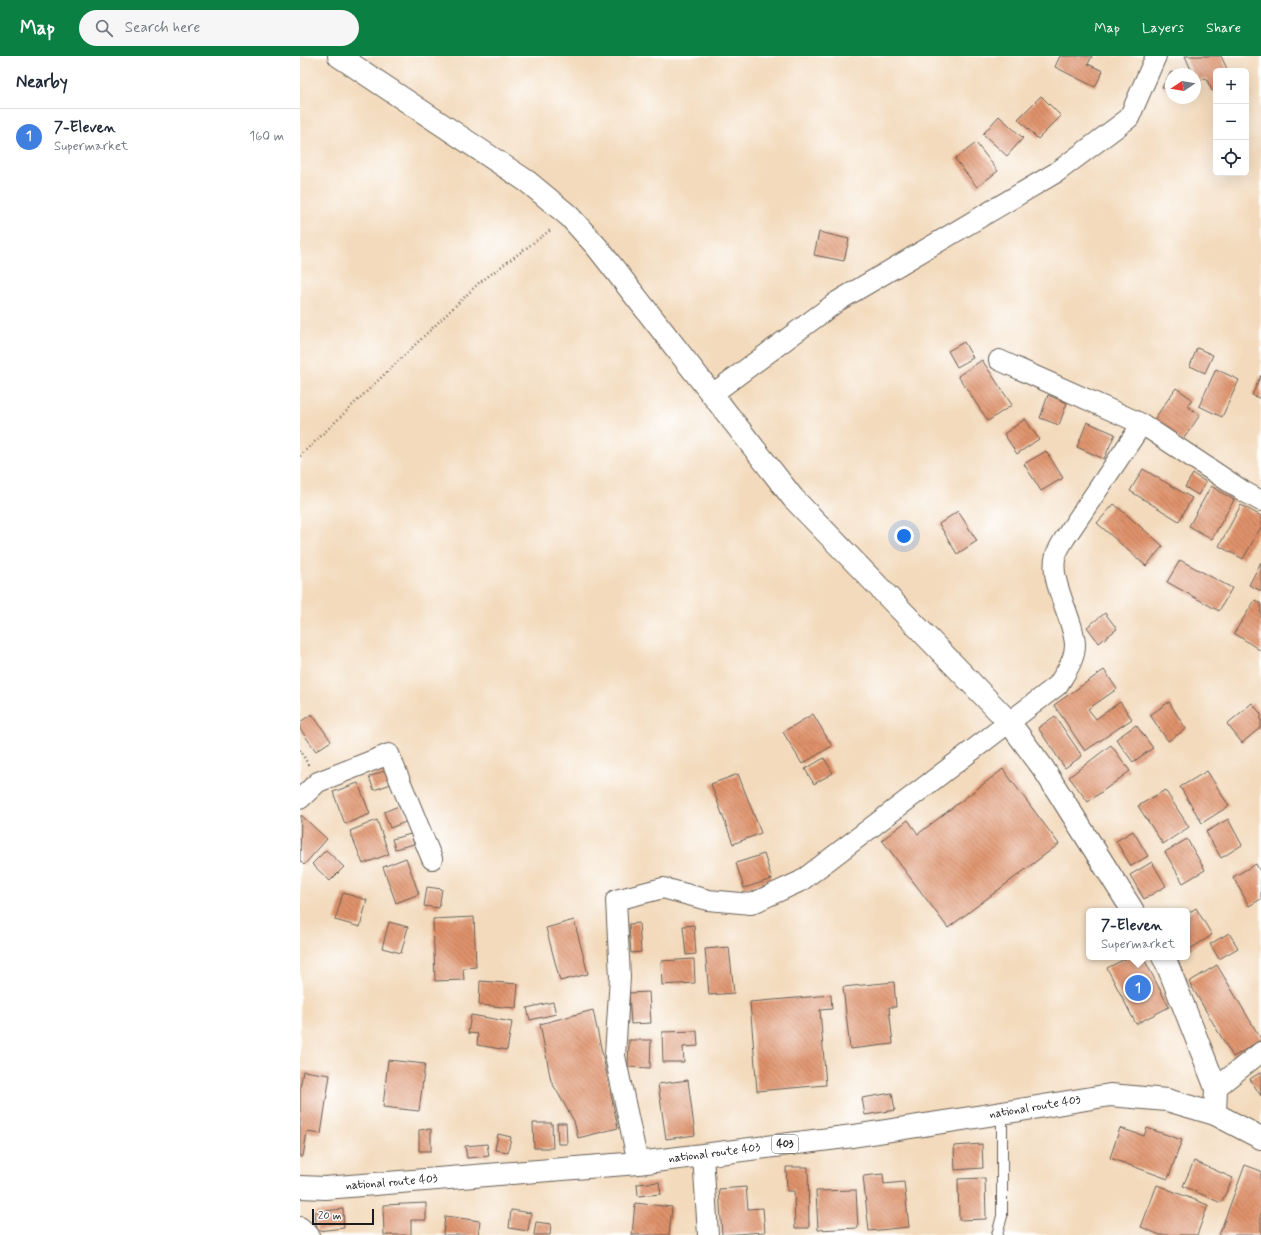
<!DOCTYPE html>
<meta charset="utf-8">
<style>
body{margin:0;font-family:Mynerve,sans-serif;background:#f6f6f7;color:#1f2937}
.controls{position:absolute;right:12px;top:12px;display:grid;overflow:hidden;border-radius:6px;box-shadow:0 4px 16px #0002}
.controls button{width:36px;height:36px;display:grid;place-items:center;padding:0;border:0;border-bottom:1px solid #e0e1e3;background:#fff;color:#1f2937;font:20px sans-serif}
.compass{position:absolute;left:865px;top:12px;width:36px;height:36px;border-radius:50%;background:#fff;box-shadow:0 4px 16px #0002;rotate:258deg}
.scale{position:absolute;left:12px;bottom:10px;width:62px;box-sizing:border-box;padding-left:4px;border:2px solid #1c1c1c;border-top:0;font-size:11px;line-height:14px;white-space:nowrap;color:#1c1c1c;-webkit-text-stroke:3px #fff;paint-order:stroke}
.you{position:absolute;left:604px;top:480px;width:14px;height:14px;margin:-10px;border:3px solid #fff;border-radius:50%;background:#1a73e8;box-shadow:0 0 0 6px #1a73e833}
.badge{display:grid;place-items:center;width:26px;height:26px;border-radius:50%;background:#0b8043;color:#fff;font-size:13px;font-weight:700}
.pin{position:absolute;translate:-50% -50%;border:2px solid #fff;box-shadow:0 1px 4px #0006}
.popup{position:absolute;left:786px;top:852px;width:104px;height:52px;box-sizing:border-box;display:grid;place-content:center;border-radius:6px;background:#fff;filter:drop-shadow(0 1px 3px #0005);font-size:13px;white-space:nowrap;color:#747a83}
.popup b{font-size:15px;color:#1f2937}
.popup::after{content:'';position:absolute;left:50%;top:100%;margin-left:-8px;border:8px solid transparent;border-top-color:#fff}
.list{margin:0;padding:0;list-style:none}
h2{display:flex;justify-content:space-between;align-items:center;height:52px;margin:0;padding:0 16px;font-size:17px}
h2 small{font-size:13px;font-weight:400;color:#747a83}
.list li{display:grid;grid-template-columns:26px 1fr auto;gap:12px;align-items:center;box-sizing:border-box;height:56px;padding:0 16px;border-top:1px solid #e0e1e3}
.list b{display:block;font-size:15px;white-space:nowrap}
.list p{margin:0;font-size:13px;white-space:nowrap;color:#747a83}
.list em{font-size:13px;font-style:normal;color:#747a83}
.icon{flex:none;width:22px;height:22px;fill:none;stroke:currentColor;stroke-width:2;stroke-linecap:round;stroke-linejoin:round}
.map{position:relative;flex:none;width:961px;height:1179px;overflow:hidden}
header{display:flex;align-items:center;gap:24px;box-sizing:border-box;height:56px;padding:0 20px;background:#0b8043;color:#fff}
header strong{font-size:19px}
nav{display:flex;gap:22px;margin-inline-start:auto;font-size:14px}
.search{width:280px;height:36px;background:#f6f6f7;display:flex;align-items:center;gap:10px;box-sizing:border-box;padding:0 14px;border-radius:22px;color:#747a83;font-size:15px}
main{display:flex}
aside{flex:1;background:#fff}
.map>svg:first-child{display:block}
.building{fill:url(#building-back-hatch)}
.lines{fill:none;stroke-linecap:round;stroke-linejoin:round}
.service-casing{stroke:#675e54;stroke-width:12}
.minor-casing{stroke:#675e54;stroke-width:22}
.tertiary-casing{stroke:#675e54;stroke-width:24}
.trunk-casing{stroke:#675e54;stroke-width:24}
.path{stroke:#675e54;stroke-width:2.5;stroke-dasharray:1 3;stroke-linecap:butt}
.service{stroke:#fff;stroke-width:10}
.minor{stroke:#fff;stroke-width:20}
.tertiary{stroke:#fff;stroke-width:22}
.trunk{stroke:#fff;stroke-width:22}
.labels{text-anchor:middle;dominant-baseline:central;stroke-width:3.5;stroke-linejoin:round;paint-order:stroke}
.shield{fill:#fff;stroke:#606060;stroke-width:1}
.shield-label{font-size:11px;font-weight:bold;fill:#1c1c1c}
.street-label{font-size:12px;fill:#1c1c1c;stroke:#fff}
</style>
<header>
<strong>Map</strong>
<div class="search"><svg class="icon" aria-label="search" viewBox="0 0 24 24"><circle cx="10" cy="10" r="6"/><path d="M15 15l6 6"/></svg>Search here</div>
<nav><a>Map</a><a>Layers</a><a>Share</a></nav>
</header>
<main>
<aside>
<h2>Nearby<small></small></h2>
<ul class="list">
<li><span class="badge" style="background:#3f7fe0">1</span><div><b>7-Eleven</b><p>Supermarket</p></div><em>160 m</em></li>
</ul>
</aside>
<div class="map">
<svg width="961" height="1179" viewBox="0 0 961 1179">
<defs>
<pattern id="building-back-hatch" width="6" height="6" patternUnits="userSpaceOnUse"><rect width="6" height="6" fill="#df926b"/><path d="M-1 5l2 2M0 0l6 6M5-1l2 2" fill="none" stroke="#b47657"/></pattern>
</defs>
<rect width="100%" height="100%" fill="#fff"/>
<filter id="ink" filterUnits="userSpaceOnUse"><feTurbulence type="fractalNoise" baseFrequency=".025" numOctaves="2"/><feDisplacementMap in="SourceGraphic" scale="8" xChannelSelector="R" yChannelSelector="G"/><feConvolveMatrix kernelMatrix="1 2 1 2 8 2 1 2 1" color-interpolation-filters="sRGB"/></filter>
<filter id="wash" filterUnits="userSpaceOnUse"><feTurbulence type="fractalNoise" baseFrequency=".012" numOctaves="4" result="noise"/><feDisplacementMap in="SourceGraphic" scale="16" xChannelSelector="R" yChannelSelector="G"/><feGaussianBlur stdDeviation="0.9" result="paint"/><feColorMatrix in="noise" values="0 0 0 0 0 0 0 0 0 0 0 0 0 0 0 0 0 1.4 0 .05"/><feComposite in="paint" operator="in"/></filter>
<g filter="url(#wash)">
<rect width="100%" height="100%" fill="#f3dabc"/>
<g id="blocks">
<g class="building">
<polygon points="760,0 792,0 788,8 803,15 795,31 755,11"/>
<polygon points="885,0 921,0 928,15 916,15 916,33 912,35 906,22 896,26 895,18 893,18"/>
<polygon points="871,16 876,18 871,18 871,36 862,31"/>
<polygon points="741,40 761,60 738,83 718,63"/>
<polygon points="699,60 723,82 707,100 683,78"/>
<polygon points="676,87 698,115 677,131 655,103"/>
<polygon points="519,176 549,183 544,205 514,199"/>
<polygon points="664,286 673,302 657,311 648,295"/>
<polygon points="897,292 913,299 905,317 890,310"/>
<polygon points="682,304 712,349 688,365 658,320"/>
<polygon points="916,313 939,324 922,361 899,350"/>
<polygon points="961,319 961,343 952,339"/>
<polygon points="876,332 892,343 887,350 900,359 882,385 853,365"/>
<polygon points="748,339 767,347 759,369 740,362"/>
<polygon points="725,363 739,383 717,398 704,378"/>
<polygon points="787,366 815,378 804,403 777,391"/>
<polygon points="746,395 763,422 741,435 724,408"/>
<polygon points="843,413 892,442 879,465 830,435"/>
<polygon points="893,418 906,426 898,439 885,431"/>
<polygon points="911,430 934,444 912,483 889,470"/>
<polygon points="814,448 863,490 846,510 797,467"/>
<polygon points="941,449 961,460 961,471 943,503 919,490"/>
<polygon points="658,455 677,485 657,498 639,468"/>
<polygon points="880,504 932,532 919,555 867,526"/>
<polygon points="961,506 961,535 949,529"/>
<polygon points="955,544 961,548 961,595 934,577"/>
<polygon points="805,557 817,573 799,587 787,571"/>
<polygon points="804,614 817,633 788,653 796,663 820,646 832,663 785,695 754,649"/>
<polygon points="869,646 886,673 868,685 850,659"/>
<polygon points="952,647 961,658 961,671 942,687 927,668"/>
<polygon points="12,658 31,685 16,695 0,673 0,666"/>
<polygon points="513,658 532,690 502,708 483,676"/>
<polygon points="755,660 782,700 765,712 738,672"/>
<polygon points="836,669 853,692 833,706 816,683"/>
<polygon points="811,689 830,715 788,746 769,721"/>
<polygon points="524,702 533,717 514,728 505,713"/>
<polygon points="703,713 759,788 648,872 582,784 608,764 618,778"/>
<polygon points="86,714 91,728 74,734 69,721"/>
<polygon points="907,715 929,750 902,767 880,731"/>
<polygon points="438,718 461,777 433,788 411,728"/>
<polygon points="58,727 70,758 45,768 33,736"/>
<polygon points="865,734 889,771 863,788 838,750"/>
<polygon points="101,749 108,765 90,772 84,756"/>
<polygon points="1,759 27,783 4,809 0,805"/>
<polygon points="928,763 942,789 921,802 906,776"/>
<polygon points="77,764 89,798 63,808 50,775"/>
<polygon points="833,775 848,800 831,810 816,785"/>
<polygon points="111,778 114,788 95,793 92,783"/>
<polygon points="887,783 905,814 883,827 865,796"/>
<polygon points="26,794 44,811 30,825 12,808"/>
<polygon points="464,798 472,823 444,832 436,807"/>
<polygon points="106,802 119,838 96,847 83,811"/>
<polygon points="852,806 866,830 844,843 830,819"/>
<polygon points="956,808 961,817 961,843 949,850 933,821"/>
<polygon points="127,831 142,833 139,852 124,850"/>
<polygon points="43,837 67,844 60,871 35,864"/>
<polygon points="896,852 912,879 887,895 887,858"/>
<polygon points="174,861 176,911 163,912 164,924 135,925 133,863"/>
<polygon points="274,864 288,918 260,925 246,872"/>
<polygon points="89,866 108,871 101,897 82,892"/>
<polygon points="339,867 341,896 331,897 329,868"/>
<polygon points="394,869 396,898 386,899 383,870"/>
<polygon points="929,877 938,892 919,903 910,888"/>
<polygon points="429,891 434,937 409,939 405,893"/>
<polygon points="829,901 843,901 869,951 836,968 807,912"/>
<polygon points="394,903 395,927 362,929 361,905"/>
<polygon points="917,909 961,983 961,984 933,1001 889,926"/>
<polygon points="180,925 218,928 216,952 179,949"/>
<polygon points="594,926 596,951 589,951 593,988 550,993 543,931"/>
<polygon points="349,936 351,967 331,968 329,937"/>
<polygon points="531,939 532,953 520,954 526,1029 457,1035 450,946"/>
<polygon points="253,946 256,958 230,964 227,952"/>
<polygon points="293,954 318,1072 278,1082 274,1065 251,1025 240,968"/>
<polygon points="171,959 212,966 207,994 177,989 178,978 168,977"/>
<polygon points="397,975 398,990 383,991 384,1006 363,1006 362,976"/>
<polygon points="329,984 351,984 350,1012 328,1011"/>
<polygon points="88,1004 125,1008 119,1055 83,1051"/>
<polygon points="3,1015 30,1019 21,1078 7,1076 3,1101 0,1101 0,1032"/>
<polygon points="961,1016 961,1040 950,1023"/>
<polygon points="388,1024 395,1079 366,1083 358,1028"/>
<polygon points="592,1037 595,1054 565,1059 562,1042"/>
<polygon points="233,1067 252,1067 253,1092 234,1092"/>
<polygon points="257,1067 266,1067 267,1088 258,1088"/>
<polygon points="820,1072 844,1080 847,1072 882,1084 868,1123 810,1102"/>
<polygon points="131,1073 131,1095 119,1095 119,1074"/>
<polygon points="198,1078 211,1081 208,1096 195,1094"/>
<polygon points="187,1088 189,1100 167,1102 165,1090"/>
<polygon points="682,1088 683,1112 655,1114 654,1090"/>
<polygon points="894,1105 933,1122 921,1147 883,1130"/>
<polygon points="945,1109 961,1115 961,1179 919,1179"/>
<polygon points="486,1111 508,1111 509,1172 495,1172 494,1135 487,1135"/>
<polygon points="583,1118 584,1128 604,1126 609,1171 569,1175 563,1120"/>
<polygon points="685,1122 686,1163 659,1164 658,1123"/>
<polygon points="359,1126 361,1138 338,1140 337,1128"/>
<polygon points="857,1129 908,1149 897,1179 860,1179 841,1171"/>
<polygon points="446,1131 448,1153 463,1152 465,1176 422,1179 419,1133"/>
<polygon points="556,1134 558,1172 518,1174 516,1135"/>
<polygon points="126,1147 126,1164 111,1164 111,1179 84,1179 83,1149"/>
<polygon points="335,1147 372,1151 369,1179 332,1179"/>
<polygon points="43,1153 44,1172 17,1175 15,1156"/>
<polygon points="211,1154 231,1157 228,1175 209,1172"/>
<polygon points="145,1160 180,1165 178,1179 143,1179"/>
<polygon points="236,1166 251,1168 250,1179 234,1179"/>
</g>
</g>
</g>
<g filter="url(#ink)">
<use href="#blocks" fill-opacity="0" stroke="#675e54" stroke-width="1"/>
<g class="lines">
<g class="service-casing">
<polyline id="service" points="697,1179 702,1160 702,1057"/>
</g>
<g class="minor-casing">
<g id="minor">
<polyline points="699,304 842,368 943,435 961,445"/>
<polyline points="411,339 538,245 757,116 829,62 856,0"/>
<polyline points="0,743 18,726 89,698 132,803"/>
<polyline points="916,1032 961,996"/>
<polyline points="403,1099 408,1179"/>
<path d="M 338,1107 L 315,1000 L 320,921 L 316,844 L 363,832 L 408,844 L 451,848 L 501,825 L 758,629 C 765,617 775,604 775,589 C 774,562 748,525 756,499 C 758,493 762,487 765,482 L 842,368"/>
<polyline points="0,1171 9,1179"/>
</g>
</g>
<g class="tertiary-casing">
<g id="tertiary">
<polyline points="39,0 228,126 269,160 297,191 493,442 709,666 743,712 833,855"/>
<polyline points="863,901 867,908 916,1032 915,1058"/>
</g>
</g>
<g class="trunk-casing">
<g id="trunk">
<path id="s1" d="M 0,1131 L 25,1132 L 338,1107 L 403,1099 L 553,1080 L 702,1057 L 810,1039 L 867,1044 L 915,1058 L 961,1082"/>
</g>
</g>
<g class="path">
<polyline points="0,400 179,227 252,173"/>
<polyline points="0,694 9,710"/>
</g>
<use href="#service" class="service"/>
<use href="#minor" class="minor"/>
<use href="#tertiary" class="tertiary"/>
<use href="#trunk" class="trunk"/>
</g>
</g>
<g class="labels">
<rect class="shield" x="472" y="1079" width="26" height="18" rx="3"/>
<g class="shield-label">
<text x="485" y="1088">403</text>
</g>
<g class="street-label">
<text stroke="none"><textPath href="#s1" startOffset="740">national route 403</textPath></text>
<text stroke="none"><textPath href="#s1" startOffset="416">national route 403</textPath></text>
<text stroke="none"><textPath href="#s1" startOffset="92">national route 403</textPath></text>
</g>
</g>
</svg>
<div class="controls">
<button>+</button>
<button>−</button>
<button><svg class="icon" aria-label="locate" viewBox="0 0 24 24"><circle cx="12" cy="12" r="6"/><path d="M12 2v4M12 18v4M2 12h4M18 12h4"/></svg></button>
</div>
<svg class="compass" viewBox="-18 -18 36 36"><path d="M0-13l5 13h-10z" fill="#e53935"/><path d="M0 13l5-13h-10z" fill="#747a83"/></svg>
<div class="scale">20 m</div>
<div class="you"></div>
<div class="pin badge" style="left:838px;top:932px;background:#3f7fe0">1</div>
<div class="popup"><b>7-Eleven</b>Supermarket</div>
</div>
</main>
